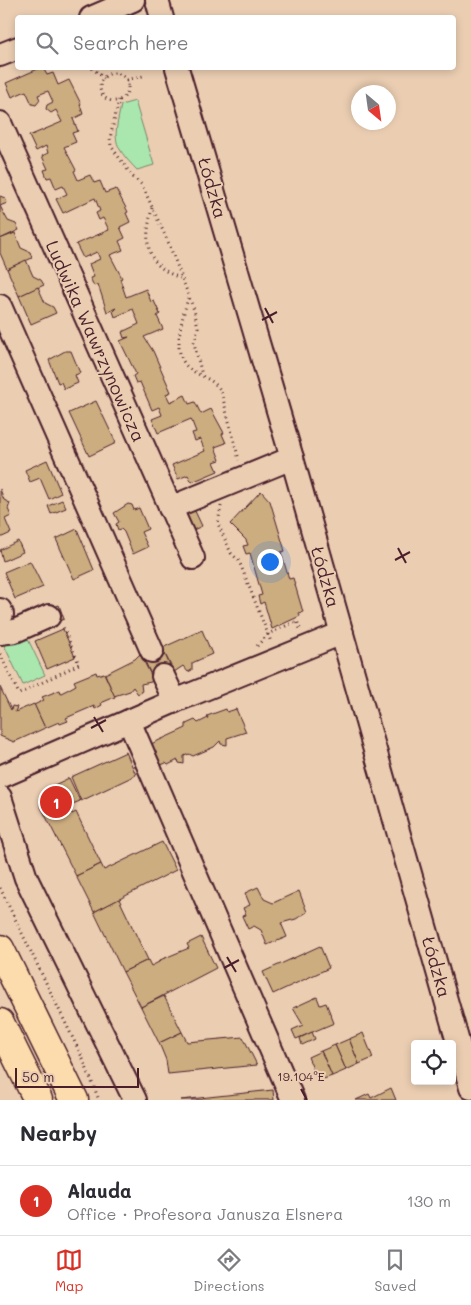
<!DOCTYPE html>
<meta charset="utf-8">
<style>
body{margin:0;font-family:Mali,sans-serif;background:#f7f7f7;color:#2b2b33}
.controls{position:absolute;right:15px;bottom:15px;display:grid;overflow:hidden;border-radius:5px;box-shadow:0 2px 8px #0003}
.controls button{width:45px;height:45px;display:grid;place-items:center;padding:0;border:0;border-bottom:1px solid #e1e1e2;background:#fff;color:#2b2b33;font:25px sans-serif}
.compass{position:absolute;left:351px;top:85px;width:45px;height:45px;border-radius:50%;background:#fff;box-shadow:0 2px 8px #0003;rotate:151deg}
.scale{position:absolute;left:15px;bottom:12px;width:124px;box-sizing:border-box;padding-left:5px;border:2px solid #4a1f2b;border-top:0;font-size:14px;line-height:18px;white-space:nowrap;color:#4a1f2b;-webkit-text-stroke:4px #ebceb2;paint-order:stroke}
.you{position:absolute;left:269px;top:561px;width:18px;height:18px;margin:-12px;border:4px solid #fff;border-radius:50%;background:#1a73e8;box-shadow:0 0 0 8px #1a73e833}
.badge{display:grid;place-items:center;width:32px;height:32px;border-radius:50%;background:#d93025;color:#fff;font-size:16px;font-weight:700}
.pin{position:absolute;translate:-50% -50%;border:2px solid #fff;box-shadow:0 1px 5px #0006}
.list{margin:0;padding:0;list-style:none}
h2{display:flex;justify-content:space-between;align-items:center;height:65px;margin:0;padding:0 20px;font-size:21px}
h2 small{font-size:16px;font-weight:400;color:#7c7c81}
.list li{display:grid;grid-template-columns:32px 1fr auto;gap:15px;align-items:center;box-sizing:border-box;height:70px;padding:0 20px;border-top:1px solid #e1e1e2}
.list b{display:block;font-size:19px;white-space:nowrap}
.list p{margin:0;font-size:16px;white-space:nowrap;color:#7c7c81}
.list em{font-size:16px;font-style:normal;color:#7c7c81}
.icon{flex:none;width:28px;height:28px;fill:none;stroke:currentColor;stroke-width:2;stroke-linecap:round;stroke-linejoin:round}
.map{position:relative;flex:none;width:471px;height:1100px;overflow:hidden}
.search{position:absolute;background:#fff;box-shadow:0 2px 8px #0003;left:15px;right:15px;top:15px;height:55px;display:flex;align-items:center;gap:12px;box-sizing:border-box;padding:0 18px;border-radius:5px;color:#7c7c81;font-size:19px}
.sheet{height:135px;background:#fff}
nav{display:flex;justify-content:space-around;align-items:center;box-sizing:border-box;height:70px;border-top:1px solid #e1e1e2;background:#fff;font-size:14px;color:#7c7c81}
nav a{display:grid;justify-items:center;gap:2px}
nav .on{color:#d93025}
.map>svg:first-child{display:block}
.green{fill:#a9e7ae;stroke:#7a836c}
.building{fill:#ccad80;stroke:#4a1f2b}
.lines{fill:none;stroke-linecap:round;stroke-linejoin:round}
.minor-casing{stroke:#4a1f2b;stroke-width:26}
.major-casing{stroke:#4a1f2b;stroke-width:31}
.path{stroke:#4a1f2b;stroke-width:3;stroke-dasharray:1 4;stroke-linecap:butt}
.minor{stroke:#ebceb2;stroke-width:22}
.major{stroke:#fcdcac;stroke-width:28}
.ticks{fill:none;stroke:#4a1f2b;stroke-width:2}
.labels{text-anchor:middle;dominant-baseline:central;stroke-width:4;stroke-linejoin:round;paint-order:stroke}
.street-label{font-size:18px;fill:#4a1f2b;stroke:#ebceb2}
.ticks-label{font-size:12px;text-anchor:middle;fill:#4a1f2b;stroke:#ebceb2;stroke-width:4;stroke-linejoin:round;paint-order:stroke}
</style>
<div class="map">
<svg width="471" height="1100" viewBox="0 0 471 1100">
<rect width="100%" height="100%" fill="#ebceb2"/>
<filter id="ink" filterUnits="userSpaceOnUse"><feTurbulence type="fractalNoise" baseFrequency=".02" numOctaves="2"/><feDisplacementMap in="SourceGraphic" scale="10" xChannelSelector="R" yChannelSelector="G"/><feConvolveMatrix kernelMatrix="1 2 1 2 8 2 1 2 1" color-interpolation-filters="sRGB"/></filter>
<g filter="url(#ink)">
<g class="green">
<path d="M 135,101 L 154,165 L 137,170 C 111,143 114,140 121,105 Z"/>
<polygon points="25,633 45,675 23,685 3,643"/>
</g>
<g class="building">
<polygon points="40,68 43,68 47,75 53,73 58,85 69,80 81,104 80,105 83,114 73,119 78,131 72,133 76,142 64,147 76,170 74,171 78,180 90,175 94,183 100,181 105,193 116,189 128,212 126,213 130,222 120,227 125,238 119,241 123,250 110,255 122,278 120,279 126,297 146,289 151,302 154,301 160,314 157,316 163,329 144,337 153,351 171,392 166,394 170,402 185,395 189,404 195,402 201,414 211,409 224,433 222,434 226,443 215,447 220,460 214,462 218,471 192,482 188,475 178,479 172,465 205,451 200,439 195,441 192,433 196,432 191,419 158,433 152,419 162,415 159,407 152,410 140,382 136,383 133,376 136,374 120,341 129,337 124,338 122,332 139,324 133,309 115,317 113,311 116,308 107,312 98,284 94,286 90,278 94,277 89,264 100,259 97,252 83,258 76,244 109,230 103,218 99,220 96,213 100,211 95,198 63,213 56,199 67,194 63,186 56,189 51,177 47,178 44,170 48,169 42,156 48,153 46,146 36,151 29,136 62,122 56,110 51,113 46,109 47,105 53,102 48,91 38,95 40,100 36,105 32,104 26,91 12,97 6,83"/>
<polygon points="0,196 5,198 7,203 0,206"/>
<polygon points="0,206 8,221 16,224 19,230 0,239"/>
<polygon points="15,233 21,248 30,252 32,258 7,269 0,253 0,239"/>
<polygon points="26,260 33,276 41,280 44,285 19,296 7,269"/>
<polygon points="38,287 45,303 53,307 56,313 31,324 19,296"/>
<polygon points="65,351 71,351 80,373 75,375 78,383 64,389 61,382 58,383 49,360"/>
<polygon points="96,401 116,443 89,456 69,413"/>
<polygon points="47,460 61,493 49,499 40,478 30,482 25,470"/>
<polygon points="0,489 4,500 10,503 8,509 11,516 5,519 11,533 0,538"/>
<polygon points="261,491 270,501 285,551 281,552 289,579 293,578 303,612 299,613 300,616 272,629 264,602 260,604 258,596 262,595 250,553 246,554 243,546 248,545 246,540 230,524"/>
<polygon points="62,500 66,508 51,514 48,506"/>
<polygon points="128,504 132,505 134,510 139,508 148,529 141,532 148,547 133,554 124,532 121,529 118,530 116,524 119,522 114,513"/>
<polygon points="194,509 202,526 191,531 183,515"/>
<polygon points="77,529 94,570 74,579 56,539"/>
<polygon points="18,541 23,552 3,561 0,550"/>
<polygon points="30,561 43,587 15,599 4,572"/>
<polygon points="59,605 64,619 54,623 49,609"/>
<polygon points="63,629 75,657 47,669 35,641"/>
<polygon points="202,630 212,654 192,663 192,670 188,672 183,666 174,672 162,648"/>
<polygon points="163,650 172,670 153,679 144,659"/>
<polygon points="140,654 153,679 151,682 141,684 142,692 138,694 133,687 130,691 114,696 105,674 135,659"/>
<polygon points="96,672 97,675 104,673 115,697 101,703 102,705 95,709 94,706 66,718 68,721 60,724 59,722 45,728 34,705 44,700 42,697 60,690 61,693 69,689 76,685 74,681"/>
<polygon points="0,687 11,710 12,706 17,707 15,712 34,704 45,728 14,742 0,736"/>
<polygon points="226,709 227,712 236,709 246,732 227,738 227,745 221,744 220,741 214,747 193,756 189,754 184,756 184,764 179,763 178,760 168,765 166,763 161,765 151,744 186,728 186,724 195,720 198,723 208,718 207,716"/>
<polygon points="126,752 136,775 81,801 71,777"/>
<polygon points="69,778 80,801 68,806 72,814 76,812 101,864 76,876 40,805 46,789"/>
<polygon points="162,842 176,870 94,912 76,876 101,864 104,870"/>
<polygon points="258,887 264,899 273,903 299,891 307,912 296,919 281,923 287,937 267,945 261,930 254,926 248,929 242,916 246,915 243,908 250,905 245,893"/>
<polygon points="119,899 148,960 123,972 94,912"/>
<polygon points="201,937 216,968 141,1007 123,972 148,960 151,966 161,961 160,960 189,948 187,944"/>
<polygon points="320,946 329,968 273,994 263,972"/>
<polygon points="164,996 182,1032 159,1043 141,1007"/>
<polygon points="317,997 320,1005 326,1003 334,1023 296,1039 292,1030 303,1025 293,1008"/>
<polygon points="182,1032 187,1042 243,1037 257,1065 168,1074 166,1060 159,1043"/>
<polygon points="312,1032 315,1039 302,1045 300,1038"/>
<polygon points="363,1033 373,1058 359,1064 349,1039"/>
<polygon points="349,1039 359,1064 346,1070 335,1045"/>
<polygon points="335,1045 346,1070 332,1076 321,1051"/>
<polygon points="321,1051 332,1076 318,1081 308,1057"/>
<polygon points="391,1088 396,1100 356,1100 369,1094 371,1098"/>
<polygon points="273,1090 274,1100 181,1100"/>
</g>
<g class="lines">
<g class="minor-casing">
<g id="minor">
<polyline points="157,0 162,18"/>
<polyline points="91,18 133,0"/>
<polyline points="0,55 18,48"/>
<polyline points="177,68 292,458 471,1088"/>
<polyline points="0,123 193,558"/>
<polyline points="0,306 152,651"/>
<polyline points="170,508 292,458"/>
<polyline points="0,610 2,614"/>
<polyline points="0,633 15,631 49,616"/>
<polyline points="163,676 175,701"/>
<polyline points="129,721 293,1100"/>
<polyline points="0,777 175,701 342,633"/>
<polyline points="0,797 26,878 135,1100"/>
</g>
</g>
<g class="major-casing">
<g id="major">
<polyline points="0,949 74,1100"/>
<polyline points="0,1023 38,1100"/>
</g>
</g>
<g class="path">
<polyline points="92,68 104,78"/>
<circle cx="114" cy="87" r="14"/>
<polyline points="127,80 143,76"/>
<polyline points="119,100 110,138 111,146 132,176 142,185 169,244 194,310 198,327 194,343 202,375"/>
<path d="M 152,208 C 144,242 144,264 180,278"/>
<path d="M 188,298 C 183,318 168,357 193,371 C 204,378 213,379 221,391 L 239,460"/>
<polyline points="221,506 218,524 231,553 239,561 271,642"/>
<polyline points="257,646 268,634 297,621 301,631"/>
<polyline points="0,654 19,694 79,664 63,627"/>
<polyline points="0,888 83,1059 99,1100"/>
</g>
<use href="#minor" class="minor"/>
<use href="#major" class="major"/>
</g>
</g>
<path class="ticks" d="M 265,308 L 273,323M 262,320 L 277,312M 398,548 L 406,563M 395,560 L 410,552M 94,717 L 103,732M 91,728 L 106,720M 227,957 L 236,972M 224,968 L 239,960M 301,1089 L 307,1100"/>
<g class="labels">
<g class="street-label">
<text transform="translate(213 188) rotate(74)">Łódzka</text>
<text transform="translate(96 341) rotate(66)">Ludwika Wawrzynowicza</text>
<text transform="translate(326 577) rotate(74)">Łódzka</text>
<text transform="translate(437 967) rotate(74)">Łódzka</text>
</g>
</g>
<g class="ticks-label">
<text x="301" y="1081">19.104°E</text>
</g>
</svg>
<div class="controls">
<button><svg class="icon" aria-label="locate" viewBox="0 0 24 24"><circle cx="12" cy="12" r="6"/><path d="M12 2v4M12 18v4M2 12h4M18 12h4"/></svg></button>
</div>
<svg class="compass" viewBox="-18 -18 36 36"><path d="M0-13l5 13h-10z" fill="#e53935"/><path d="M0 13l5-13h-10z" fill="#7c7c81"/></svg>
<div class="scale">50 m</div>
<div class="you"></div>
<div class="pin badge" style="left:56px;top:802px">1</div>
<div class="search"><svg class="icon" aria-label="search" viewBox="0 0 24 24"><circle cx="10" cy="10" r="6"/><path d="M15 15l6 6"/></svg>Search here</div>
</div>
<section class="sheet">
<h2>Nearby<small></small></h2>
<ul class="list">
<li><span class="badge">1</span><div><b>Alauda</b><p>Office · Profesora Janusza Elsnera</p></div><em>130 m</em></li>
</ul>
</section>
<nav>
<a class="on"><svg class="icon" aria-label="map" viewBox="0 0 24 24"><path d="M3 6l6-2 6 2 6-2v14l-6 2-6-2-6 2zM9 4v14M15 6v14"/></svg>Map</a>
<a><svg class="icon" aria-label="directions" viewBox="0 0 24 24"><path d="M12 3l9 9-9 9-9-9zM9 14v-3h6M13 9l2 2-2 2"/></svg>Directions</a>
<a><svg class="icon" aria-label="saved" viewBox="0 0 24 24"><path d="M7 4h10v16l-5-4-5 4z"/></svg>Saved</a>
</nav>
